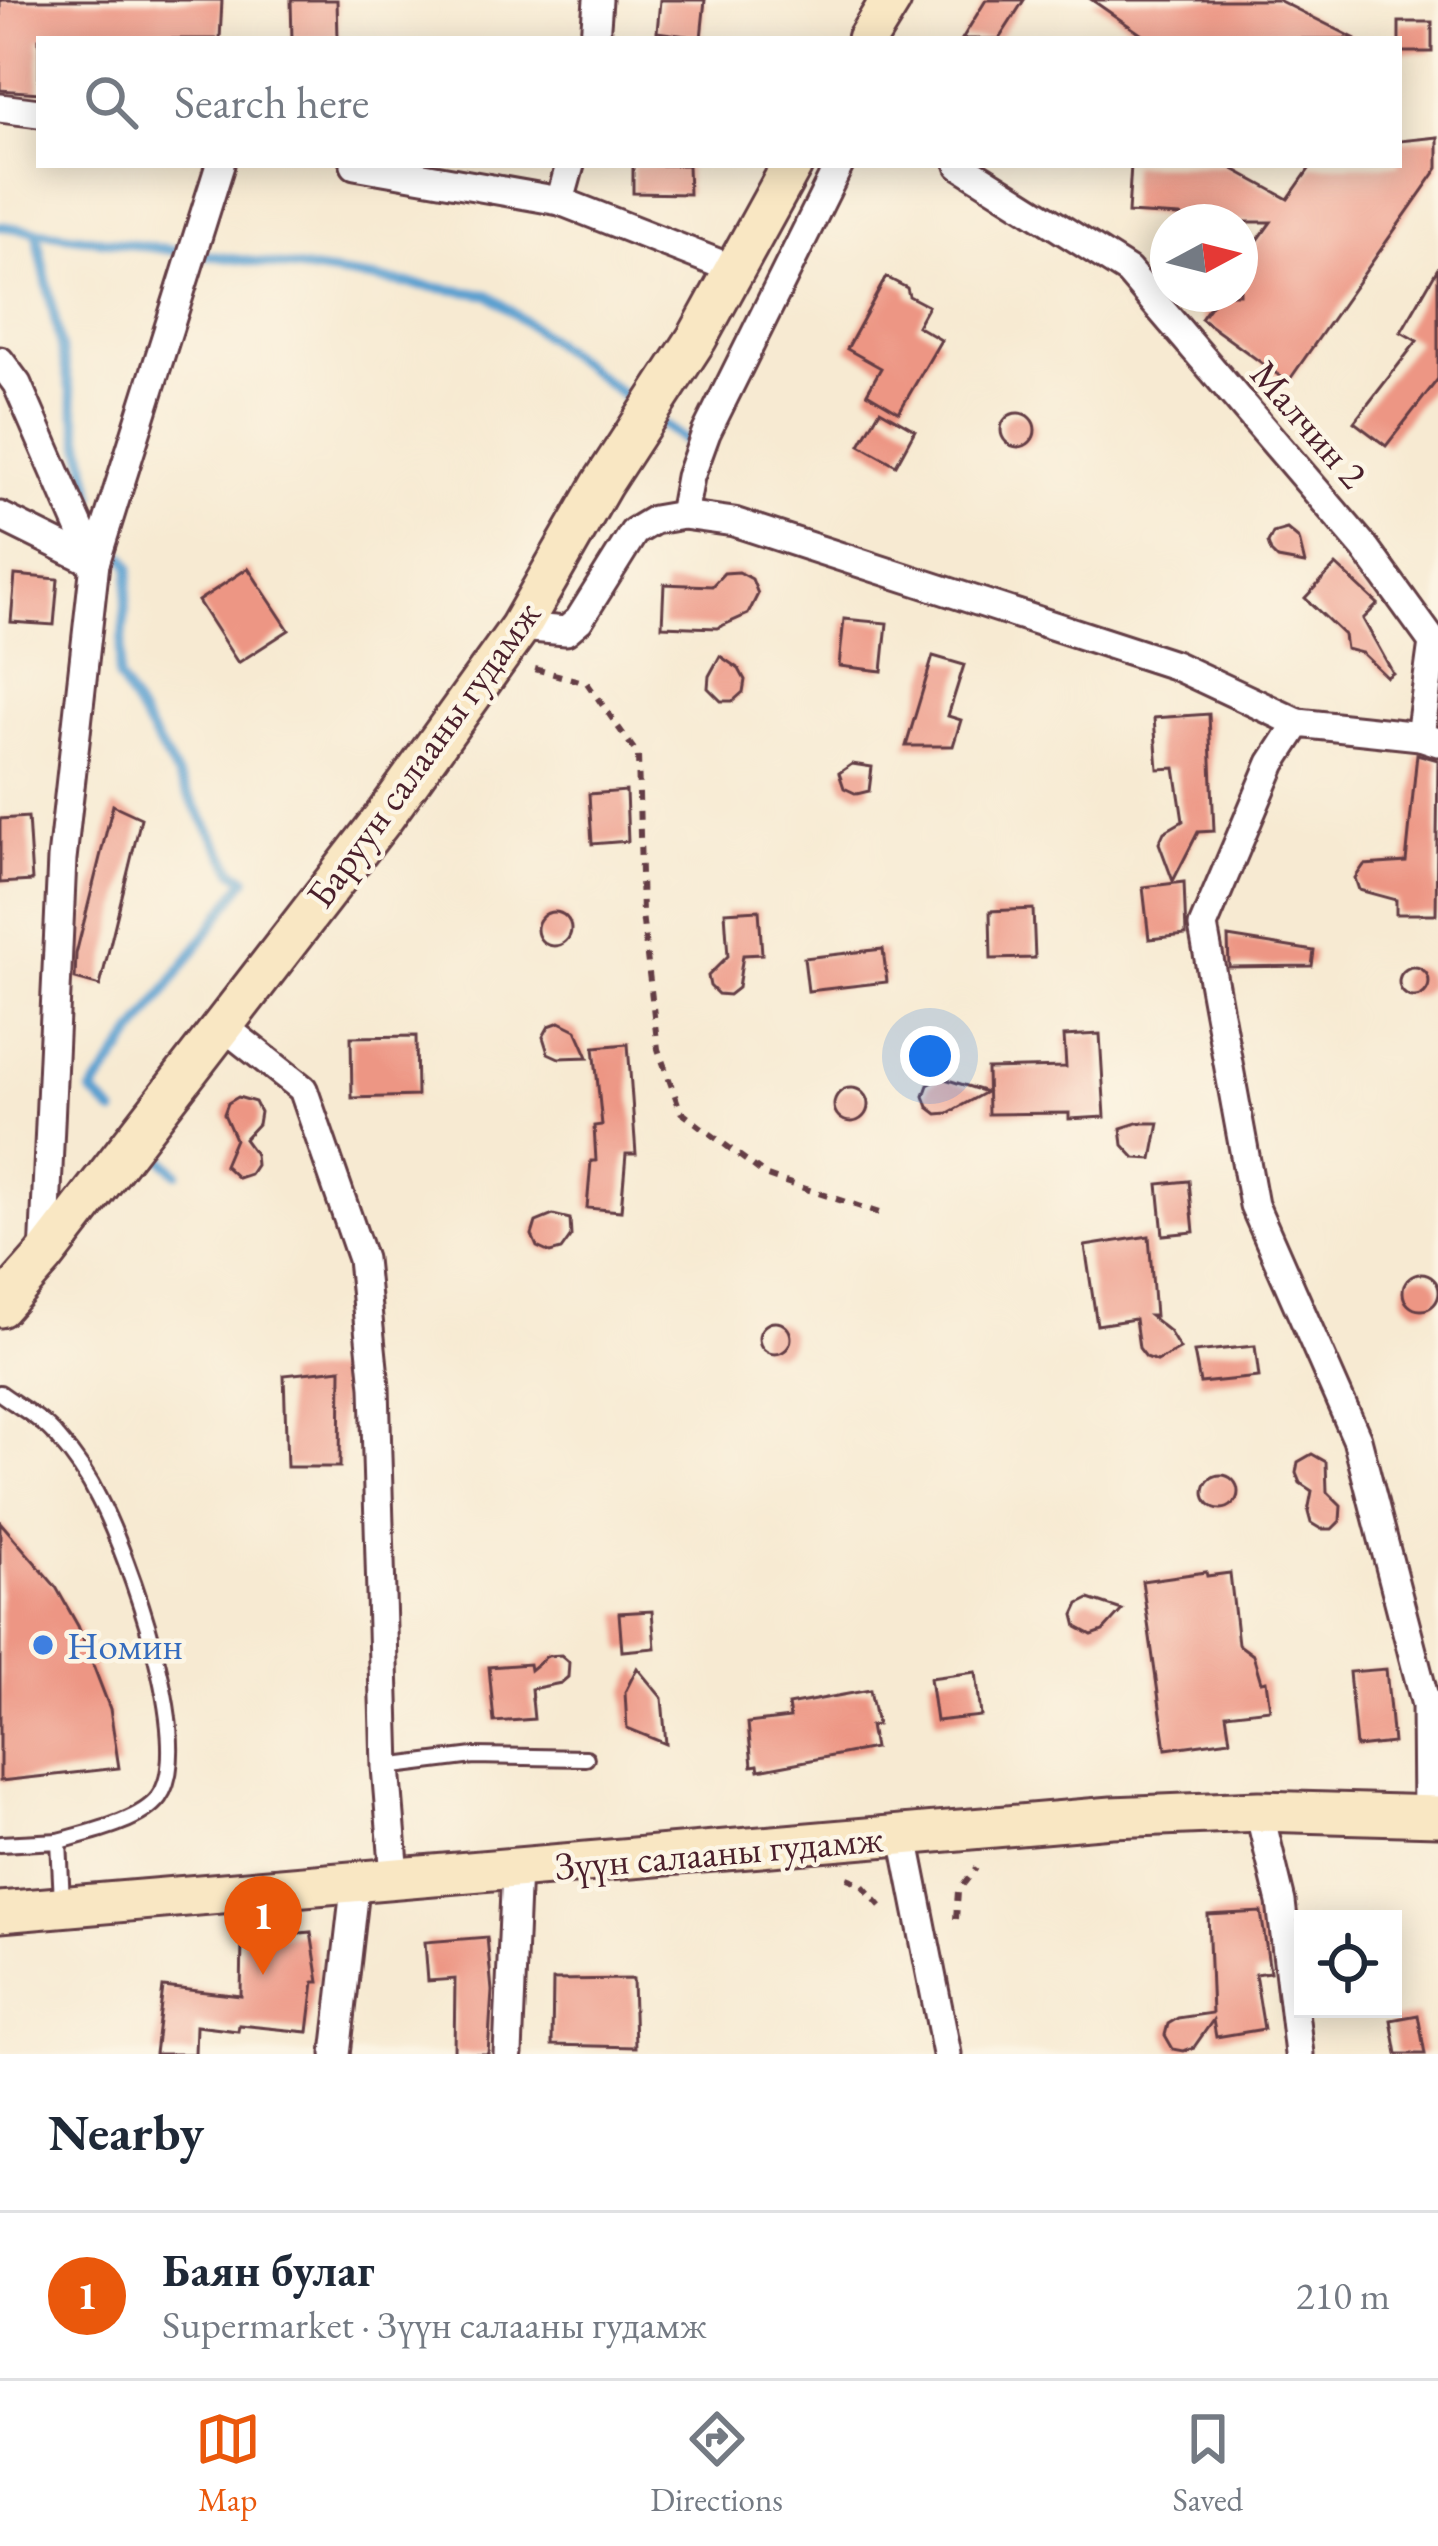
<!DOCTYPE html>
<meta charset="utf-8">
<style>
body{margin:0;font-family:"EB Garamond",serif;background:#f2f2f3;color:#1f2937}
.controls{position:absolute;right:36px;bottom:36px;display:grid;overflow:hidden;border-radius:0px;box-shadow:0 6px 30px #0003}
.controls button{width:108px;height:108px;display:grid;place-items:center;padding:0;border:0;border-bottom:3px solid #e0e1e3;background:#fff;color:#1f2937;font:60px sans-serif}
.compass{position:absolute;left:1150px;top:204px;width:108px;height:108px;border-radius:50%;background:#fff;box-shadow:0 6px 30px #0003;rotate:83deg}
.you{position:absolute;left:930px;top:1056px;width:42px;height:42px;margin:-30px;border:9px solid #fff;border-radius:50%;background:#1a73e8;box-shadow:0 0 0 18px #1a73e833}
.badge{display:grid;place-items:center;width:78px;height:78px;border-radius:50%;background:#ea580c;color:#fff;font-size:39px;font-weight:700}
.pin{position:absolute;translate:-50% -99px;filter:drop-shadow(0 3px 6px #0008)}
.pin::after{content:'';position:absolute;top:63px;width:42px;height:36px;background:inherit;clip-path:polygon(0 0,100% 0,50% 100%)}
.list{margin:0;padding:0;list-style:none}
h2{display:flex;justify-content:space-between;align-items:center;height:156px;margin:0;padding:0 48px;font-size:51px}
h2 small{font-size:39px;font-weight:400;color:#747a83}
.list li{display:grid;grid-template-columns:78px 1fr auto;gap:36px;align-items:center;box-sizing:border-box;height:168px;padding:0 48px;border-top:3px solid #e0e1e3}
.list b{display:block;font-size:45px;white-space:nowrap}
.list p{margin:0;font-size:39px;white-space:nowrap;color:#747a83}
.list em{font-size:39px;font-style:normal;color:#747a83}
.icon{flex:none;width:66px;height:66px;fill:none;stroke:currentColor;stroke-width:2;stroke-linecap:round;stroke-linejoin:round}
.map{position:relative;flex:none;width:1438px;height:2054px;overflow:hidden}
.search{position:absolute;background:#fff;box-shadow:0 6px 30px #0003;left:36px;right:36px;top:36px;height:132px;display:flex;align-items:center;gap:30px;box-sizing:border-box;padding:0 42px;border-radius:0px;color:#747a83;font-size:45px}
.sheet{height:324px;background:#fff}
nav{display:flex;justify-content:space-around;align-items:center;box-sizing:border-box;height:168px;border-top:3px solid #e0e1e3;background:#fff;font-size:33px;color:#747a83}
nav a{display:grid;justify-items:center;gap:6px}
nav .on{color:#ea580c}
.map>svg:first-child{display:block}
.lines{fill:none;stroke-linecap:round;stroke-linejoin:round}
.stream{stroke:#5ba0d0;stroke-width:10}
.building{fill:#ed9684}
.lane-casing{stroke:#643d44;stroke-width:20}
.street-casing{stroke:#643d44;stroke-width:33}
.secondary-casing{stroke:#643d44;stroke-width:45}
.path{stroke:#643d44;stroke-width:6;stroke-dasharray:9 9;stroke-linecap:butt}
.lane{stroke:#fff;stroke-width:14}
.street{stroke:#fff;stroke-width:27}
.secondary{stroke:#f9e7c3;stroke-width:39}
.shop-dot{fill:#3f7fe0;stroke:#fcf5e5;stroke-width:4.5}
.labels{text-anchor:middle;dominant-baseline:central;stroke-width:9;stroke-linejoin:round;paint-order:stroke}
.street-label{font-size:39px;fill:#4a1f2b;stroke:#fcf5e5}
.shop-label{font-size:39px;fill:#366cbe;stroke:#fcf5e5;text-anchor:start}
</style>
<div class="map">
<svg width="1438" height="2054" viewBox="0 0 1438 2054">
<rect width="100%" height="100%" fill="#fcf5e5"/>
<filter id="ink" filterUnits="userSpaceOnUse"><feTurbulence type="fractalNoise" baseFrequency=".00833" numOctaves="2"/><feDisplacementMap in="SourceGraphic" scale="24" xChannelSelector="R" yChannelSelector="G"/><feConvolveMatrix kernelMatrix="1 2 1 2 8 2 1 2 1" color-interpolation-filters="sRGB"/></filter>
<filter id="wash" filterUnits="userSpaceOnUse"><feTurbulence type="fractalNoise" baseFrequency=".004" numOctaves="4" result="noise"/><feDisplacementMap in="SourceGraphic" scale="48" xChannelSelector="R" yChannelSelector="G"/><feGaussianBlur stdDeviation="2.7" result="paint"/><feColorMatrix in="noise" values="0 0 0 0 0 0 0 0 0 0 0 0 0 0 0 0 0 1.4 0 .05"/><feComposite in="paint" operator="in"/></filter>
<g filter="url(#wash)">
<rect width="100%" height="100%" fill="#f7ead2"/>
<g class="lines">
<g class="stream">
<polyline points="0,226 489,295 688,443"/>
<polyline points="36,232 93,496"/>
<polyline points="114,1113 92,1092 246,879 234,871 118,677 130,567 124,556"/>
<polyline points="161,1158 177,1173"/>
</g>
</g>
<g id="blocks">
<g class="building">
<polygon points="0,0 222,0 220,39 39,39 39,93 0,90"/>
<polygon points="291,0 337,0 338,39 292,39"/>
<polygon points="660,0 705,0 701,38 657,32"/>
<polygon points="986,0 1024,0 999,39 962,39"/>
<polygon points="1092,0 1278,0 1356,39 1148,39"/>
<rect x="1399" y="22" width="33" height="30"/>
<polygon points="1438,137 1438,168 1288,382 1201,319 1219,294 1240,294 1240,265 1271,222 1191,222 1180,216 1128,213 1131,165 1226,165 1288,199 1312,165 1399,165 1399,141"/>
<polygon points="633,165 688,165 689,194 633,193"/>
<polygon points="1438,268 1438,379 1386,446 1354,422 1417,341 1401,332"/>
<polygon points="886,277 907,288 909,296 928,306 917,326 941,340 899,412 867,393 881,368 847,349"/>
<polygon points="880,410 915,430 896,465 860,445"/>
<circle cx="1018" cy="430" r="17"/>
<polygon points="1287,529 1299,539 1305,564 1278,559 1271,552 1268,543 1273,533"/>
<polygon points="1336,565 1378,604 1363,619 1393,673 1387,677 1362,653 1346,649 1344,635 1305,598"/>
<polygon points="248,568 289,630 238,663 198,601"/>
<polygon points="739,572 752,579 758,594 748,614 717,628 662,626 664,584 712,586 724,573"/>
<polygon points="15,575 58,579 54,625 11,622"/>
<polygon points="844,619 887,623 882,671 839,666"/>
<polygon points="720,656 739,669 745,680 743,692 733,701 721,701 708,688 709,676"/>
<polygon points="933,656 964,665 948,716 961,720 953,746 906,746"/>
<polygon points="1209,714 1214,831 1198,832 1173,881 1159,843 1164,832 1183,821 1175,768 1158,769 1154,718"/>
<polygon points="1417,754 1438,760 1436,914 1396,914 1396,900 1359,890 1355,878 1364,865 1406,862"/>
<polygon points="852,764 872,767 869,791 857,794 844,788 839,773"/>
<polygon points="626,791 628,841 592,844 589,794"/>
<polygon points="113,805 141,818 100,986 75,979 76,954"/>
<polygon points="28,817 32,881 0,883 0,819"/>
<polygon points="1184,882 1186,935 1149,939 1143,887"/>
<polygon points="1033,909 1035,958 991,959 990,911"/>
<polygon points="759,910 762,954 743,955 738,988 729,995 718,994 710,986 708,976 728,956 725,912"/>
<circle cx="554" cy="929" r="17"/>
<polygon points="1228,937 1314,951 1312,966 1229,967"/>
<polygon points="883,949 887,982 808,991 804,958"/>
<circle cx="1414" cy="982" r="15"/>
<polygon points="560,1022 576,1030 588,1057 559,1058 548,1053 543,1037 549,1026"/>
<polygon points="1100,1034 1105,1117 1069,1119 1069,1113 988,1114 987,1069 1066,1067 1064,1036"/>
<polygon points="416,1036 417,1096 352,1098 351,1037"/>
<polygon points="628,1044 636,1154 626,1154 621,1211 587,1208 591,1161 596,1161 594,1126 602,1125 594,1047"/>
<polygon points="939,1079 945,1079 986,1092 948,1113 937,1114 928,1107 924,1096 928,1085"/>
<circle cx="851" cy="1105" r="17"/>
<polygon points="238,1097 255,1102 260,1112 258,1124 244,1139 255,1154 256,1165 250,1174 238,1178 224,1165 235,1139 224,1114 228,1103"/>
<polygon points="1137,1123 1159,1123 1152,1159 1135,1158 1123,1145 1121,1128"/>
<polygon points="1189,1181 1194,1232 1163,1235 1158,1184"/>
<polygon points="553,1215 570,1219 571,1236 561,1250 550,1253 537,1247 532,1235 536,1222"/>
<polygon points="1149,1236 1155,1316 1150,1316 1169,1331 1180,1349 1157,1361 1146,1357 1139,1348 1135,1319 1097,1325 1085,1246"/>
<circle cx="1421" cy="1292" r="18"/>
<circle cx="775" cy="1338" r="16"/>
<polygon points="1255,1346 1259,1377 1200,1383 1194,1352"/>
<polygon points="341,1369 340,1467 287,1467 284,1375"/>
<polygon points="1312,1454 1326,1462 1327,1492 1341,1506 1340,1521 1332,1529 1321,1529 1311,1523 1308,1512 1312,1491 1300,1483 1296,1473 1298,1462"/>
<circle cx="1221" cy="1492" r="17"/>
<polygon points="0,1522 56,1587 78,1626 110,1709 119,1768 0,1781"/>
<polygon points="1206,1572 1207,1576 1230,1573 1238,1644 1253,1655 1261,1682 1266,1681 1270,1709 1226,1714 1230,1740 1166,1749 1142,1581"/>
<polygon points="1089,1599 1122,1610 1103,1631 1092,1635 1077,1627 1074,1615 1079,1604"/>
<polygon points="652,1611 655,1648 622,1651 619,1613"/>
<polygon points="561,1655 569,1662 568,1677 561,1683 531,1689 534,1719 494,1722 489,1667 529,1664 530,1670 547,1656"/>
<polygon points="637,1668 662,1698 666,1744 627,1728 625,1692"/>
<polygon points="1386,1669 1393,1743 1356,1747 1349,1672"/>
<polygon points="976,1672 981,1716 936,1721 930,1678"/>
<polygon points="870,1690 877,1725 870,1726 874,1748 759,1770 758,1765 752,1766 748,1723 790,1718 788,1705"/>
<polygon points="1261,1912 1270,1972 1255,1974 1264,2029 1216,2037 1213,2020 1194,2047 1184,2051 1173,2049 1165,2035 1168,2024 1178,2018 1212,2013 1208,1915"/>
<polygon points="311,1932 319,1982 314,1982 308,2032 239,2025 238,2031 196,2026 195,2054 155,2054 163,1987 241,1996 242,1939"/>
<polygon points="487,1937 492,1991 488,2054 454,2054 455,1979 428,1981 425,1942"/>
<polygon points="633,1979 635,2047 552,2045 553,1980"/>
<polygon points="1418,2015 1425,2054 1397,2054 1391,2020"/>
</g>
</g>
</g>
<g filter="url(#ink)">
<use href="#blocks" fill-opacity="0" stroke="#643d44" stroke-width="3"/>
<g class="lines">
<g class="lane-casing">
<g id="lane">
<path d="M 0,1393 C 19,1407 44,1420 58,1438 C 73,1455 89,1478 99,1499 C 127,1553 197,1745 159,1797 C 141,1822 87,1833 59,1841"/>
<polyline points="386,1767 474,1756 586,1758"/>
<polyline points="0,1844 59,1841 62,1901"/>
</g>
</g>
<g class="street-casing">
<g id="street">
<polyline points="595,39 598,0"/>
<polyline points="0,108 39,113"/>
<polyline points="355,165 560,201 733,269"/>
<polyline points="960,165 1128,271 1365,548 1433,642 1420,736 1438,742"/>
<polyline points="560,201 570,165"/>
<polyline points="0,361 17,384 95,563"/>
<polyline points="683,515 690,477 706,433 839,165"/>
<polyline points="0,516 95,563"/>
<polyline points="520,627 566,631 579,620 634,532 654,520 683,515 734,522 1174,665 1298,723"/>
<polyline points="1420,736 1298,723 1272,763 1203,926 1254,1205 1357,1439 1426,1705 1427,1814"/>
<polyline points="223,1026 303,1089 362,1259 375,1387 386,1767 395,1876"/>
<polyline points="44,1257 62,859 95,563 220,165"/>
<polyline points="1259,1811 1281,1902 1299,2054"/>
<polyline points="904,1837 947,2054"/>
<polyline points="336,2054 356,1880"/>
<polyline points="508,2054 516,1868"/>
</g>
</g>
<g class="secondary-casing">
<g id="secondary">
<polyline points="867,39 891,0"/>
<polyline points="0,1307 44,1257 384,817 520,627 602,484 697,338 792,165"/>
<polyline points="0,1912 1112,1817 1259,1811 1438,1816"/>
</g>
</g>
<g class="path">
<polyline points="535,669 587,683 638,755 642,914 658,1049 681,1112 767,1176 882,1214"/>
<polyline points="847,1878 860,1883 886,1912"/>
<polyline points="956,1919 958,1891 976,1868"/>
</g>
<use href="#lane" class="lane"/>
<use href="#street" class="street"/>
<use href="#secondary" class="secondary"/>
</g>
</g>
<circle class="shop-dot" cx="43" cy="1645" r="12"/>
<g class="labels">
<g class="street-label">
<text transform="translate(1309 424) rotate(49)">Малчин 2</text>
<text transform="translate(423 754) rotate(-54)">Баруун салааны гудамж</text>
<text transform="translate(719 1852) rotate(-5)">Зүүн салааны гудамж</text>
</g>
<g class="shop-label">
<text x="67" y="1645">Номин</text>
</g>
</g>
</svg>
<div class="controls">
<button><svg class="icon" aria-label="locate" viewBox="0 0 24 24"><circle cx="12" cy="12" r="6"/><path d="M12 2v4M12 18v4M2 12h4M18 12h4"/></svg></button>
</div>
<svg class="compass" viewBox="-18 -18 36 36"><path d="M0-13l5 13h-10z" fill="#e53935"/><path d="M0 13l5-13h-10z" fill="#747a83"/></svg>
<div class="you"></div>
<div class="pin badge" style="left:263px;top:1975px">1</div>
<div class="search"><svg class="icon" aria-label="search" viewBox="0 0 24 24"><circle cx="10" cy="10" r="6"/><path d="M15 15l6 6"/></svg>Search here</div>
</div>
<section class="sheet">
<h2>Nearby<small></small></h2>
<ul class="list">
<li><span class="badge">1</span><div><b>Баян булаг</b><p>Supermarket · Зүүн салааны гудамж</p></div><em>210 m</em></li>
</ul>
</section>
<nav>
<a class="on"><svg class="icon" aria-label="map" viewBox="0 0 24 24"><path d="M3 6l6-2 6 2 6-2v14l-6 2-6-2-6 2zM9 4v14M15 6v14"/></svg>Map</a>
<a><svg class="icon" aria-label="directions" viewBox="0 0 24 24"><path d="M12 3l9 9-9 9-9-9zM9 14v-3h6M13 9l2 2-2 2"/></svg>Directions</a>
<a><svg class="icon" aria-label="saved" viewBox="0 0 24 24"><path d="M7 4h10v16l-5-4-5 4z"/></svg>Saved</a>
</nav>
